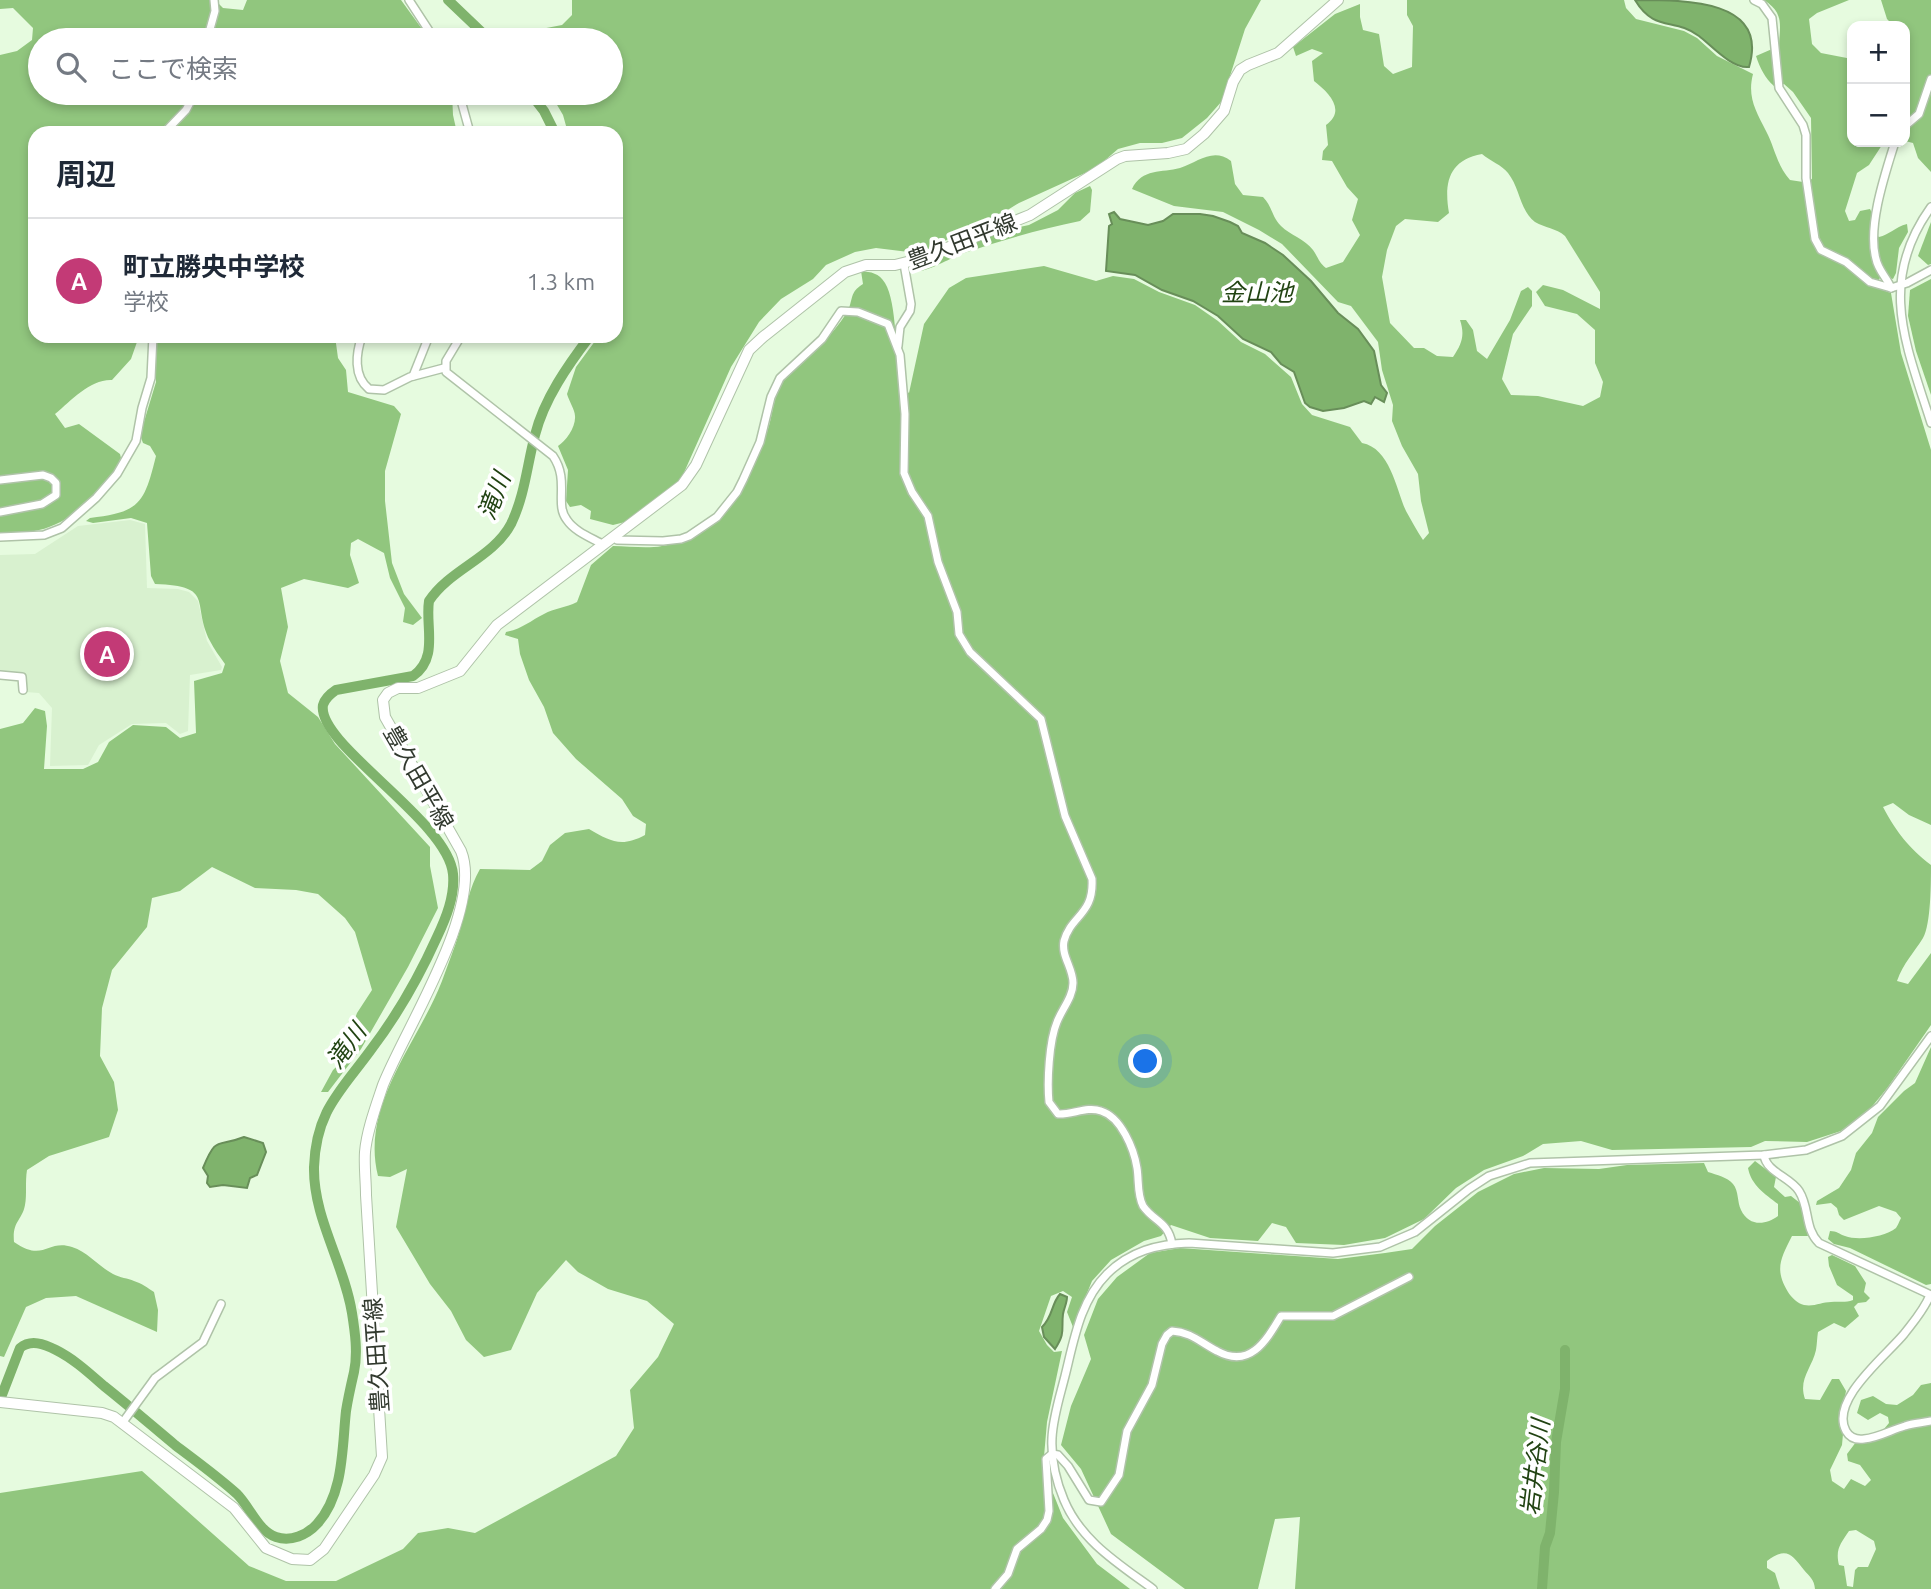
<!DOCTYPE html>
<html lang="ja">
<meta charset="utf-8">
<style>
body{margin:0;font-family:Ubuntu,"Noto Sans JP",sans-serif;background:#f6f6f7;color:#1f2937}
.controls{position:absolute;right:21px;top:21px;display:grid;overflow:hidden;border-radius:14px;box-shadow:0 4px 10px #0003}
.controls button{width:63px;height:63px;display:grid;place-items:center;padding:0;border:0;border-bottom:2px solid #e0e1e3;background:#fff;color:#1f2937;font:35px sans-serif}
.you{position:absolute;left:1146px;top:1062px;width:24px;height:24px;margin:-18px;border:5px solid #fff;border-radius:50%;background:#1a73e8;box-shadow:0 0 0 10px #1a73e833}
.badge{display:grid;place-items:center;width:46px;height:46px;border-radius:50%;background:#c33a76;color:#fff;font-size:23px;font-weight:700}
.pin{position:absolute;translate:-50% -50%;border:4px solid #fff;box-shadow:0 2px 7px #0006}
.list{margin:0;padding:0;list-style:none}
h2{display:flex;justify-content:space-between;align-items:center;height:91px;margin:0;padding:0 28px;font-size:30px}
h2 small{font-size:23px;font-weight:400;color:#747a83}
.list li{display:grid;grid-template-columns:46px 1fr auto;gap:21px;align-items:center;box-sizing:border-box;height:126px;padding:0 28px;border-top:2px solid #e0e1e3}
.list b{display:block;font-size:26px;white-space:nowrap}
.list p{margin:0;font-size:23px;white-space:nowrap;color:#747a83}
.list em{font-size:23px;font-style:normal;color:#747a83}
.icon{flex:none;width:38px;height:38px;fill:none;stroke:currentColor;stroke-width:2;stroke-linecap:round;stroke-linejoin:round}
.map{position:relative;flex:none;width:1931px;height:1589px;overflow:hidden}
.search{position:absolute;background:#fff;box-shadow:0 4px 10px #0003;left:28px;top:28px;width:595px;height:77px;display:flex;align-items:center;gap:18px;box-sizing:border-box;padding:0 24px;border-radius:38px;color:#747a83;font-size:26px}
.panel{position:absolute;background:#fff;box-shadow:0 4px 10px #0003;left:28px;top:126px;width:595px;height:217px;border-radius:21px}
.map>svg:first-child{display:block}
.built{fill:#d8f1cf}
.forest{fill:#91c67e;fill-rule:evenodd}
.water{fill:#7fb36c;stroke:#688e59;stroke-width:2}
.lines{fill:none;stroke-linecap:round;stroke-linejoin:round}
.river{stroke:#7fb36c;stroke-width:10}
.minor-casing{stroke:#afc3a8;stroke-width:10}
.major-casing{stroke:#afc3a8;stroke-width:12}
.minor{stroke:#fff;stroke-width:7}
.major{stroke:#fff;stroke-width:10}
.labels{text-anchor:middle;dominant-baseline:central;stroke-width:7;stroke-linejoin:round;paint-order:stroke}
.street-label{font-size:23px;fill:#31392e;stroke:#fff}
.water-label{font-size:24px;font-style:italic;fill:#214312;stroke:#fff}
</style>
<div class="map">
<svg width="1931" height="1589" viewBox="0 0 1931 1589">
<rect width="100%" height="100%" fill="#e6fbdf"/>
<polygon class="built" points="130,520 145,524 147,588 178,589 189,592 198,601 207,641 222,667 221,670 190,675 188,731 180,734 166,723 132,724 99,745 88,765 50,766 52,708 39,693 26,692 26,674 0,673 0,555 35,554 78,526"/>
<g class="forest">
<path d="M 0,0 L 215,0 L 223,8 L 243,10 L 247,0 L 401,0 L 430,40 L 40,40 L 40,93 L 452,93 L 453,115 L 457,133 L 35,133 L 35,336 L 146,336 L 137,342 L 131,359 L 112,380 C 90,379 72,400 55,414 L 65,428 L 79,424 L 120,454 L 121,458 C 108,488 72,523 39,530 C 27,533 13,534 0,534 L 0,55 L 17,51 L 32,40 L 33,28 L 13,8 L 0,9 Z"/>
<path d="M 572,0 L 1261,0 L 1245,29 L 1222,101 L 1207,118 L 1182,138 L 1162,143 L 1140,143 L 1118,149 L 1096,168 L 1019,203 L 993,219 L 965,229 L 935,247 L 917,253 L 876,248 L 855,252 L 826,265 L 813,279 L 781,299 L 759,322 L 731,367 L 682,477 L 659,499 L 625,522 L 613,525 L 590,519 L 591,511 L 581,505 L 570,507 L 566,501 L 568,470 L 558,446 C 566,441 576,427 575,416 C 575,410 569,401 567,394 L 576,367 L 598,337 L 616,336 L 619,288 L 616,270 L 616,133 L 568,133 L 563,115 L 550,93 L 611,93 L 611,40 L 533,40 L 536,30 L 562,25 L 572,15 Z"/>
<path d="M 1407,0 L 1624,0 L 1626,8 L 1636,19 L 1684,31 L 1697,38 L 1717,56 L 1753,74 C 1747,97 1756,111 1766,131 C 1775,148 1777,166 1790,180 L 1803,182 L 1812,179 L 1811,118 L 1793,92 L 1784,84 L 1774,86 C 1765,78 1760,68 1756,56 L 1779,46 C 1780,24 1784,13 1764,0 L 1849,0 L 1817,13 L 1809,19 L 1812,44 L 1821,53 L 1852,59 L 1852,142 L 1888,142 L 1882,145 L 1869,165 L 1857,173 L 1845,211 L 1849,221 L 1855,220 L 1860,211 L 1870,209 L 1873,215 L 1873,232 L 1879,237 C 1889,235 1895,227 1907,224 L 1908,232 L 1899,248 L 1896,273 L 1893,279 L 1881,276 L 1875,287 L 1891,293 L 1901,353 L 1931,450 L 1931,825 L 1909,815 L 1893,803 L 1883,807 C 1897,833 1908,847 1931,865 C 1931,881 1931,925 1923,938 C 1913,954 1904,962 1897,981 L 1908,984 L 1931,953 L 1931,1025 L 1888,1087 L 1866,1114 L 1841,1131 L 1807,1142 L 1765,1141 L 1751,1147 L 1612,1150 L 1581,1141 L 1543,1144 L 1523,1156 L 1484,1170 L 1456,1188 L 1424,1219 L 1385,1238 L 1344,1245 L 1296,1243 L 1286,1227 L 1272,1223 L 1258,1241 L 1210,1238 L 1171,1225 L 1161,1236 L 1144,1241 L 1111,1260 L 1092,1281 L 1073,1327 L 1067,1312 L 1072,1297 L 1063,1291 L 1051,1296 L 1039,1331 L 1047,1345 L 1054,1352 L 1062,1351 L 1047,1422 L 1043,1468 L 1063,1518 L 1097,1564 L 1130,1589 L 0,1589 L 0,1493 L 142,1471 L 249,1566 L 286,1581 L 336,1581 L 403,1549 L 418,1533 L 448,1528 L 475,1533 L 616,1456 L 634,1428 L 630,1390 L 658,1357 L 674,1324 L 647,1301 L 608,1289 L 578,1272 L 566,1260 L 537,1293 L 511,1350 L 484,1357 L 466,1340 L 451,1311 L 430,1284 L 396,1227 L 407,1169 L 390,1177 L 378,1176 C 360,1105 418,1043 442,981 C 448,964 455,947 460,930 C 466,909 469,888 480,869 L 530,870 L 542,861 L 550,845 L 565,833 L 589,829 C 610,841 621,848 645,835 L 646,824 L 633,816 L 622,799 L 576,759 L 553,733 L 544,707 L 529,680 L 520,654 L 518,639 L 505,635 L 506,632 C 522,629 530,621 544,614 C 554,608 566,608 577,602 L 591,565 L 613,546 C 629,546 646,549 662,546 C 726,537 748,486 767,432 C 773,415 773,396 783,381 C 794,363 815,352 829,336 C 836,328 847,315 850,305 C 853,295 852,291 863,284 L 861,271 C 871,272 879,273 885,283 C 897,302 896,359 899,384 L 909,393 L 924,324 L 949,288 L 966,278 L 1044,266 L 1096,281 L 1113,276 L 1134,279 L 1159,292 L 1195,305 L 1218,321 L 1241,342 L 1265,354 L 1291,377 L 1302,404 L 1312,415 L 1350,427 L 1362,443 C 1390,448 1396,489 1406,511 C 1411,520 1417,531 1423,540 L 1429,533 L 1421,501 L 1418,474 L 1402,446 L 1392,421 L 1393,405 L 1382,370 L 1378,342 L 1351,306 L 1338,302 L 1282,244 L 1259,230 L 1223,212 L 1174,206 L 1132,189 C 1142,168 1162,173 1180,168 C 1198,162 1213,147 1231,161 L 1235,184 L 1243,195 L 1263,197 C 1272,206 1272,217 1281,226 C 1290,235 1305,239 1313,250 C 1318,257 1319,263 1326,268 L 1343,262 L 1360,235 L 1352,220 L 1358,199 L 1347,187 L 1332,161 L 1322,160 L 1323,151 L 1328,145 L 1326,125 C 1347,110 1328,92 1314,81 L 1312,61 L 1323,53 L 1312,49 L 1296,56 L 1293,47 L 1335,14 L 1360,4 L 1360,17 L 1363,30 L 1379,34 L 1384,66 L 1393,74 L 1412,67 L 1413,26 L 1407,15 ZM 1482,154 C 1490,161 1502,165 1508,173 C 1520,188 1520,211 1535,222 C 1545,228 1556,228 1565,236 L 1600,292 L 1600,309 L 1563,290 L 1543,285 L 1536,292 L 1545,306 L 1577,314 L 1595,330 L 1595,363 L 1603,382 L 1600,397 L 1583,406 L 1538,396 L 1511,395 L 1502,379 L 1513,334 L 1532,306 L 1532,291 L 1528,287 L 1521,291 L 1510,320 L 1487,359 L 1477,351 L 1473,330 L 1466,320 L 1460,320 C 1465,335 1462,344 1453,357 L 1437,356 L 1424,348 L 1414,348 L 1390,323 L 1382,277 L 1387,250 L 1396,226 L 1405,219 L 1438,222 L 1449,213 C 1444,184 1448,160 1482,154 Z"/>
<polygon points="1881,0 1931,0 1931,172 1918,158 1913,143 1905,141 1905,26 1894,26 1887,19"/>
<path d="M 1090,186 L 1092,190 L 1090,212 L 1080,221 C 1041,229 1002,240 964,253 C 952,257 929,271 919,271 L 924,262 L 1000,231 L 1029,225 L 1058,210 L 1075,193 Z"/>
<polygon points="1931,222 1931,264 1928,265 1918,256"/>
<polygon points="1931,279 1931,395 1916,351 1908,316 1910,290"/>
<path d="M 150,336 L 335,336 L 338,358 L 346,370 L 348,392 L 394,406 L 401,414 L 385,471 L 385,501 L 392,563 L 404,594 L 422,618 L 413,625 L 403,622 L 405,608 L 390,578 L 384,553 L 358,539 L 351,543 L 350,555 L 359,583 L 348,588 L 304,579 L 281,588 L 288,627 L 280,661 L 288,693 L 318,717 L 335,744 L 430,847 L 430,866 L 438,908 L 408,967 L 361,1049 L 328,1092 L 321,1092 L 333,1070 L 349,1055 L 345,1046 L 357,1013 L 372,990 L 355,932 L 345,918 L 318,894 L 296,890 L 255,888 L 212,867 L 180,891 L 152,898 L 147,927 L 112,970 L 102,1008 L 100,1056 L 114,1082 L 118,1110 L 109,1137 L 49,1156 L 27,1170 C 25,1182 27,1194 25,1205 C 22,1221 12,1221 14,1242 C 44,1263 47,1239 72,1247 C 88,1252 98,1266 113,1274 C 120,1278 128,1278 134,1281 C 141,1283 148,1288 154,1292 L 158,1310 L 157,1332 L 76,1296 L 46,1298 L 26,1307 L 4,1357 L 0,1356 L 0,729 L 23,723 L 35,708 L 45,711 L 47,726 L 44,769 L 83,769 L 98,762 L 109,742 L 133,725 L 166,727 L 180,738 L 196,733 L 194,681 L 222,673 L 225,664 C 220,657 214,649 210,641 C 191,603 216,586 155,584 L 151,576 L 147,523 L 131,518 L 93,523 L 86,521 L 90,518 C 140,512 144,504 156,456 L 150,446 L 143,443 L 140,435 L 156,382 L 155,338 Z"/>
<path d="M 1931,1047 L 1931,1284 L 1926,1285 L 1850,1248 L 1834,1244 L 1828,1239 L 1830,1231 C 1837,1231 1839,1234 1845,1236 C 1858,1241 1885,1237 1896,1228 C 1897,1227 1900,1220 1901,1218 L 1896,1212 L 1879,1206 L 1844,1220 L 1839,1215 L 1837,1208 L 1831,1203 L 1816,1205 L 1817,1201 L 1839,1188 L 1851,1170 L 1856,1153 L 1872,1133 L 1878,1117 L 1904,1091 L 1915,1083 Z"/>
<path d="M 1755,1161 L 1776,1177 L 1774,1187 L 1785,1197 L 1791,1196 L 1800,1203 L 1808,1236 L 1792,1236 C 1781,1258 1774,1269 1788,1292 C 1791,1297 1798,1304 1804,1305 C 1814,1307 1822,1302 1831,1302 C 1840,1301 1845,1303 1853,1300 L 1853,1296 L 1837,1285 L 1829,1266 L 1828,1257 L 1832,1255 L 1855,1266 L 1866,1283 L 1864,1292 L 1870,1298 L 1866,1302 L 1858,1303 L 1854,1307 L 1859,1316 L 1845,1328 L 1834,1323 L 1818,1332 C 1817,1338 1817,1344 1816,1350 C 1812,1368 1798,1379 1805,1399 L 1820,1400 L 1832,1379 L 1839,1379 L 1846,1391 L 1841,1418 L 1843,1434 L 1842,1445 L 1830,1470 L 1832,1481 L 1844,1489 L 1851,1479 L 1865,1486 L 1871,1480 L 1860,1465 L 1848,1461 L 1847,1454 L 1856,1442 L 1883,1438 L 1884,1429 L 1889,1423 L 1888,1417 L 1880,1413 L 1868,1420 L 1857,1413 L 1861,1400 L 1873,1396 L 1886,1404 L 1897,1405 L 1913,1395 L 1921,1385 L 1931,1383 L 1931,1589 L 1815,1589 C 1814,1579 1810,1577 1804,1570 C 1792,1555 1787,1546 1767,1561 L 1767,1568 L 1775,1573 L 1780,1589 L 1295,1589 L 1300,1517 L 1275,1519 L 1258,1589 L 1185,1589 L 1111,1534 L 1081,1469 L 1061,1445 L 1071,1406 L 1091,1359 L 1084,1335 L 1098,1299 L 1117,1277 L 1150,1253 L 1180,1248 L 1338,1259 L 1385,1253 L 1412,1249 L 1435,1226 L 1478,1192 L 1514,1174 L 1544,1168 L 1599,1169 L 1627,1165 L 1704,1163 L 1708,1172 C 1717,1175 1727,1177 1733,1184 C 1739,1191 1737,1202 1741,1210 C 1749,1227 1766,1225 1778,1216 L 1778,1204 C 1765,1194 1751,1185 1748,1168 ZM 1856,1530 L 1874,1541 L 1876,1549 L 1868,1567 L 1858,1567 L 1855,1570 L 1853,1587 L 1847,1586 L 1844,1566 L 1839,1565 C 1835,1549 1841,1543 1849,1531 Z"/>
</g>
<g class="water">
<path d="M 1635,0 C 1688,0 1769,0 1749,67 C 1732,69 1712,46 1699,36 C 1674,17 1655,33 1635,0 Z"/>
<polygon points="1114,212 1120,219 1148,225 1163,221 1173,214 1200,214 1213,216 1230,222 1238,226 1242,233 1265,243 1283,255 1311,281 1338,313 1358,329 1374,351 1381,385 1387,393 1384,402 1375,397 1371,404 1364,401 1344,408 1323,411 1310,407 1305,403 1294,372 1281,364 1271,352 1243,339 1218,316 1193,301 1162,290 1135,275 1106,271 1109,226 1112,224 1109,214"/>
<path d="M 244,1137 L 263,1143 L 266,1152 L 257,1175 L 250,1178 L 247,1188 L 223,1185 L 210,1187 L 207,1183 L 208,1176 L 203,1168 C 217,1134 217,1148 244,1137 Z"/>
<path d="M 1060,1294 L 1067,1297 C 1067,1303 1064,1308 1063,1314 C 1061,1330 1066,1332 1055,1349 L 1044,1337 L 1042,1327 C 1053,1317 1051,1304 1060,1294 Z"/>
</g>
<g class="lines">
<g class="river">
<polyline points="448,0 490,40"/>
<polyline points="530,93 544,111 555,133"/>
<path d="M 0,1400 L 20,1348 C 31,1339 44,1344 56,1350 C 74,1359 89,1373 104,1386 C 128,1405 151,1425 175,1445 C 196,1461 217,1476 237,1494 C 250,1507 258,1531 276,1537 C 291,1542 307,1535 317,1524 C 344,1495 342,1447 346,1411 C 348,1398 351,1385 354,1372 C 358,1353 355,1332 352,1313 C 344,1263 313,1218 314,1167 C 316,1111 340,1092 370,1051 C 396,1017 419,977 437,937 C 446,918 455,896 453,874 C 448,820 316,744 323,705 C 325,698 330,694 336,690 L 413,676 C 439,658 425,626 429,601 C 450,569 493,558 511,524 C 525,495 527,465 535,435 C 544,399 568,365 590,336"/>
<polyline points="1542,1589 1545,1547 1550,1533 1554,1492 1556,1442 1565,1389 1565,1350"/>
</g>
<g class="minor-casing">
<g id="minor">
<polyline points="409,0 435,40"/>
<polyline points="1754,0 1762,4 1772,18 1779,88 1803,125 1806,135 1806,178 1815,239 1821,250 1846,262 1870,282 1891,288 1907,283 1931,270"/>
<polyline points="207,40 215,11 214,0"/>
<polyline points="459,93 470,133"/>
<polyline points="1905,126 1919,114 1931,79"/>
<polyline points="164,133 186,110 195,93"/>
<path d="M 1931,207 C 1877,282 1906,344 1931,423"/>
<path d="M 1891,288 C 1887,278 1878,270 1876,259 C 1867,227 1885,174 1895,142"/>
<path d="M 362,336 C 356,353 353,376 369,389 L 384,390 L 410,377 L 444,368"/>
<path d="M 461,336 L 446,361 L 446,372 L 553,456 C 570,481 554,504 567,520 C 575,532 592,538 604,545"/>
<polyline points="898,346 900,327 910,311 911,304 904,264"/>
<polyline points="413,376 429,336"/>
<polyline points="0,480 43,475 51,478 56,483 56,495 42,504 0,512"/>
<polyline points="0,537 44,535 62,528 96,498 117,474 136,441 142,408 151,378 153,336"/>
<path d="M 614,537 L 617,540 L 663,541 L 681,539 L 689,536 L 717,517 L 737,492 L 743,480 L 760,442 L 771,397 L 780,378 L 822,339 L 841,311 L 858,312 L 888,324 L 900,355 L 905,414 L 904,473 L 912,492 L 928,516 L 938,562 L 957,612 L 959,634 L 970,652 L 1041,719 L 1065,816 L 1092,879 C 1094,915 1071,915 1064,941 C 1061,956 1073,968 1073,983 C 1073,997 1062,1009 1057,1022 C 1049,1041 1047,1082 1049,1102 L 1058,1114 C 1072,1115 1087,1106 1101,1111 C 1121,1117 1134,1149 1137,1168 C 1139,1180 1137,1195 1143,1206 C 1154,1222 1168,1221 1172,1244"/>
<polyline points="0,675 22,677 23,690"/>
<path d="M 1764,1155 C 1766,1172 1790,1177 1799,1191 C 1810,1208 1804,1228 1819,1243 L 1931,1295"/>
<path d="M 1930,1295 C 1924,1310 1914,1321 1904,1334 C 1887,1355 1829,1400 1846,1431 C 1850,1438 1856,1440 1864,1439 C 1878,1438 1891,1430 1905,1426 C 1913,1423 1922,1423 1931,1421"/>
<polyline points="123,1422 155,1378 203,1342 221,1304"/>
<path d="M 995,1589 L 1008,1574 L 1017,1549 L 1041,1529 L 1047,1520 L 1049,1511 L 1046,1459 L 1052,1454 L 1058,1455 L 1068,1466 L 1089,1500 L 1101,1502 L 1119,1475 L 1127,1431 L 1152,1385 L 1162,1344 L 1167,1335 L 1172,1331 C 1191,1332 1201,1343 1217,1351 C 1250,1369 1266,1341 1281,1316 L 1333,1316 L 1409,1277"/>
<path d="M 1153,1589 C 1119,1564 1081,1541 1064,1500 C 1056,1481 1051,1459 1052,1438 C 1053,1417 1060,1396 1065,1376 C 1074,1340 1080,1301 1107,1274 C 1130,1251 1158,1244 1189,1243 L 1333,1253 L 1356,1250 L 1380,1247 L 1415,1232 L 1469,1189 L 1489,1176 L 1530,1163 L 1764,1155 L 1806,1150 L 1842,1136 L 1880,1106 L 1931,1036"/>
</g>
</g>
<g class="major-casing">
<path id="major" d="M 0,1402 L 102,1413 L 114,1417 L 234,1508 L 266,1548 L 292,1559 L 310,1560 L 324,1549 L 374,1475 L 382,1457 L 366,1195 C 366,1181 364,1166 365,1152 C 367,1130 376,1106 383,1085 C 405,1029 484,908 461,851 L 385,717 L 383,700 L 388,693 L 398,688 L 418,688 L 460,671 L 497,625 L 682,485 L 696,465 L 749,350 L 763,337 L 845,272 L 866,265 L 895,265 L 919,259 L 1030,215 L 1117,159 L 1125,156 L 1168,153 L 1186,149 L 1204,134 L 1224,111 L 1233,82 L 1240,70 L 1248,65 L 1278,53 L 1338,0"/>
</g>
<use href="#minor" class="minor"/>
<use href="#major" class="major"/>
</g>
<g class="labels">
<g class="street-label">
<text transform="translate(962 241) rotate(-21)">豊久田平線</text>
<text transform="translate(419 777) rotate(60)">豊久田平線</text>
<text transform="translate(376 1355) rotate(-94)">豊久田平線</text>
</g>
<g class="water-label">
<text x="1257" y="292">金山池</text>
<text transform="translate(494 496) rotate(-69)">滝川</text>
<text transform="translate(346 1046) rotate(-54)">滝川</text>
<text transform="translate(1535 1467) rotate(-83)">岩井谷川</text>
</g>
</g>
</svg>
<div class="controls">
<button>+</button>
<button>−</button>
</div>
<div class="you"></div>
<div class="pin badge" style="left:107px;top:654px">A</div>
<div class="search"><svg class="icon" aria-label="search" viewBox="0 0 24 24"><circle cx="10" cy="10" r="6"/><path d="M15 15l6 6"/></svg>ここで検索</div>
<section class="panel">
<h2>周辺<small></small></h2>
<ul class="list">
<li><span class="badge">A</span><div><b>町立勝央中学校</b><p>学校</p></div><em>1.3 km</em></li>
</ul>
</section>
</div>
